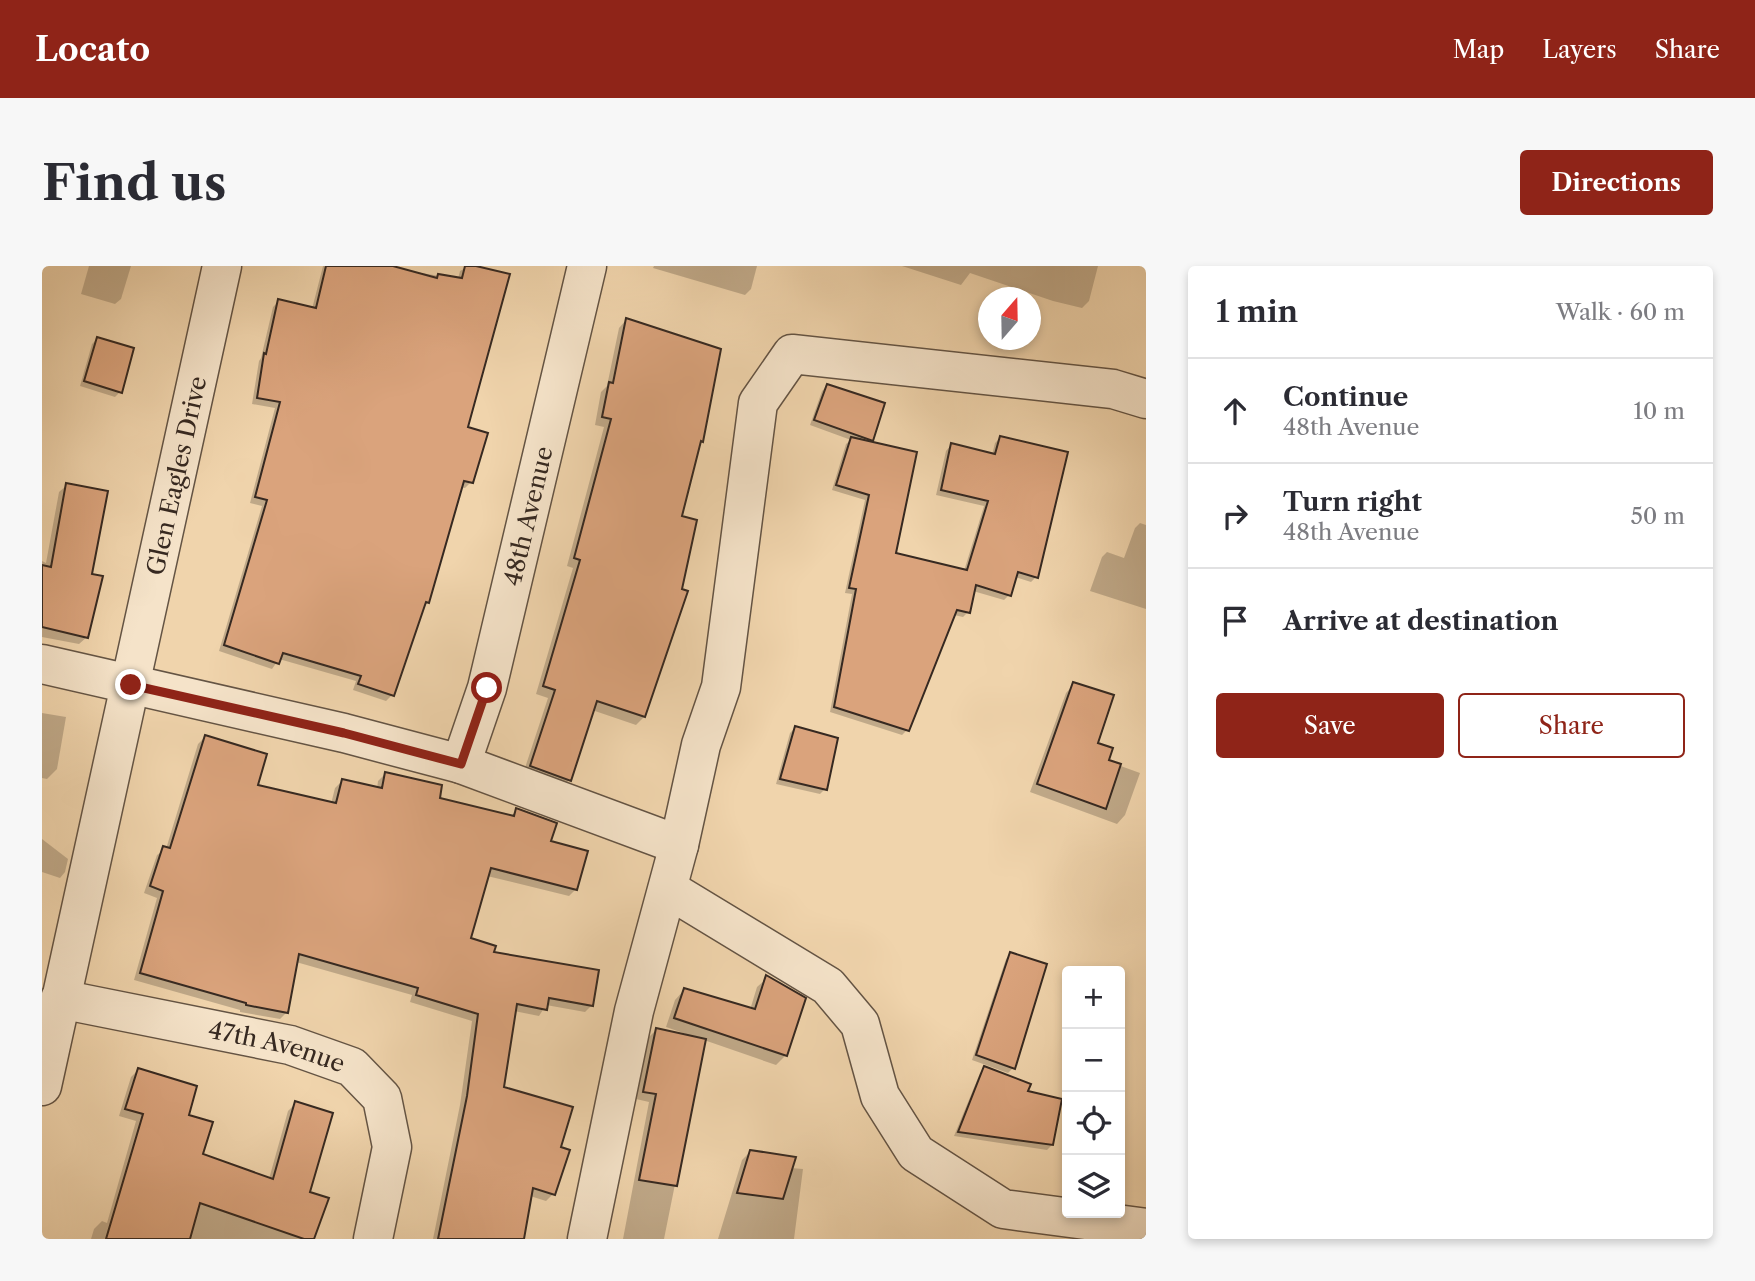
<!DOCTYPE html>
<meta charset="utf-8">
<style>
body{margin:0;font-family:"Libre Caslon Text",serif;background:#f7f7f7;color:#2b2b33}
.controls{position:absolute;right:21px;bottom:21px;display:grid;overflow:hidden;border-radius:7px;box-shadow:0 4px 10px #0003}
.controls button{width:63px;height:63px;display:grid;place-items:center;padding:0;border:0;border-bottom:2px solid #e1e1e2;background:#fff;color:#2b2b33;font:35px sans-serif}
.compass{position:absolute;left:936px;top:21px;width:63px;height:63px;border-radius:50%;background:#fff;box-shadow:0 4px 10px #0003;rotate:20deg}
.stop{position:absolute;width:21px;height:21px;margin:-16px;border:5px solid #8f2418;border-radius:50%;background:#fff}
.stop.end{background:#8f2418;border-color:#fff;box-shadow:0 2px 7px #0008}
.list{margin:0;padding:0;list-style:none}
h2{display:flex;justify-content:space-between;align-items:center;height:91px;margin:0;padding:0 28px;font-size:30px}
h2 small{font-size:23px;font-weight:400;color:#7c7c81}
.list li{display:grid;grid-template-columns:46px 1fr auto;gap:21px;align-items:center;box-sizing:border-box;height:105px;padding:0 28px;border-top:2px solid #e1e1e2}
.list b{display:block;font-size:26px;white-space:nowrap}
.list p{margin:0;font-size:23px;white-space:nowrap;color:#7c7c81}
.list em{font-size:23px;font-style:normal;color:#7c7c81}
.actions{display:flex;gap:14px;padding:21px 28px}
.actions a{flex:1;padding:16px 0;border:2px solid #8f2418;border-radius:7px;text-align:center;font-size:24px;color:#8f2418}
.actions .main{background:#8f2418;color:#fff}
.icon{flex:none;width:38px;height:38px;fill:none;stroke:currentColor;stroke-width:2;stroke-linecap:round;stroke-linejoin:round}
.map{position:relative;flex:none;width:1104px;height:973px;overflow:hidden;border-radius:7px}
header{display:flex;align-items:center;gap:42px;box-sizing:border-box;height:98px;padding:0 35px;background:#8f2418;color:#fff}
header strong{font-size:33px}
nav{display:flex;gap:38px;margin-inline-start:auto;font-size:24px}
.intro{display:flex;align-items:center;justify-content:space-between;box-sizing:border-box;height:168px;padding:0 42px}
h1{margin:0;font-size:49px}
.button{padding:18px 32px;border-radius:7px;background:#8f2418;color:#fff;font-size:24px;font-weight:700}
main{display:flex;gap:42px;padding:0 42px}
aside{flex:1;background:#fff;border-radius:7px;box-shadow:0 4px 10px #0003}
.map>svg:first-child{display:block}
.shadow{fill:#0003}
.building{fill:#daa37c;stroke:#362921;stroke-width:2}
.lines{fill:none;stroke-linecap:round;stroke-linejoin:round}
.minor-casing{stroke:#645444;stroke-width:41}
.minor{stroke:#f5e3c9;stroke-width:38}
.route{stroke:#8f2418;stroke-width:9}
.labels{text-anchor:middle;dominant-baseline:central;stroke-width:7;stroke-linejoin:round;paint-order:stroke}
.street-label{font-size:24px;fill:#362921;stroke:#f5e3c9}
</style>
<header>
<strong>Locato</strong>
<nav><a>Map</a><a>Layers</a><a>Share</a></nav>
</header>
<div class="intro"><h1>Find us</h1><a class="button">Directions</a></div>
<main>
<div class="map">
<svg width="1104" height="973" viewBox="0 0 1104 973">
<rect width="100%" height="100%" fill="#f0d4ac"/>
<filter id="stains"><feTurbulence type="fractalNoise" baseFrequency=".00286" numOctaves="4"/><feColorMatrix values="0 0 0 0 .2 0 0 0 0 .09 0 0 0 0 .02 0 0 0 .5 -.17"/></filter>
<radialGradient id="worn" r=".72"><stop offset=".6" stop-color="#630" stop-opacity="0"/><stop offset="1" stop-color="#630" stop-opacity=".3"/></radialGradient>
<g class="shadow">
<polygon points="47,0 89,0 79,33 73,38 39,28"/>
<polygon points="281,0 337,0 416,13 418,5 427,0 424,162 429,216 423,222 418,221 386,336 381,341 350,429 344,435 311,424 314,415 237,393 230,403 177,385 220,240 208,237 233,142 210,138 217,95 219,92 231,41 237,35 270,43"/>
<polygon points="612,0 715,0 709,23 703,29 611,2"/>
<polygon points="860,0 1056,0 1047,35 1040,42 1011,35 928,7 919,19"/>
<polygon points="584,54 660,175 656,179 638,252 602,451 594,459 550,444 527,514 519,523 481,508 506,432 494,428 531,302 525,300 562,161 553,159 559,126 565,120 577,62"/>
<polygon points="55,73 78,126 73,131 38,120 50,78"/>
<polygon points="785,120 830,174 827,177 852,288 922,305 942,240 894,229 904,185 909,179 950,189 953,177 958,172 994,311 989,316 973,311 967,329 962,334 931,325 926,346 921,351 912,349 865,464 860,469 788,446 810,328 803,327 823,234 790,224 804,178 809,174 768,159 780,125"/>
<polygon points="25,219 48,309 45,371 37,378 0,371 0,295 4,297 17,226"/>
<polygon points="1098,257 1104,259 1104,343 1048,325 1060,291 1065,286 1082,292 1093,262"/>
<polygon points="1032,418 1054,478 1065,495 1098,507 1083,549 1075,558 988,526 1024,427"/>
<polygon points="0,447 24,451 15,503 5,513 0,512"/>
<polygon points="753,462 783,523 778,528 734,518 748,467"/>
<polygon points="163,471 214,520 289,538 293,522 300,515 335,523 336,515 343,508 395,533 468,551 475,544 507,577 534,623 527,630 445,610 427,673 449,687 550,739 543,746 504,739 497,750 472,745 460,822 516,882 511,928 504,935 488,930 480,973 391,973 418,839 430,755 368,736 370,729 254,696 245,746 238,753 198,746 198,744 92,714 115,632 102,627 115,589 124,583 156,478"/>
<polygon points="0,573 26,593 23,606 18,612 0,606"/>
<polygon points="969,688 971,802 966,807 930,794 964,693"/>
<polygon points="725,712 762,733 743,790 734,799 662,774 622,973 581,973 607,836 594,833 606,772 614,764 643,770 644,768 624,761 633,734 642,724 708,744 715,721"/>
<polygon points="943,802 984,826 1010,879 1005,884 912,870 938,807"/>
<polygon points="96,804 145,850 159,889 227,913 246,845 254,837 271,973 49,973 52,963 60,955 65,957 94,855 77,850 89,811"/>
<polygon points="708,886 749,902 761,903 752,973 676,973 700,894"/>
</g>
<g class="building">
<polygon points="284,0 351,0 395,12 396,8 420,12 423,0 434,0 468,8 426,161 446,167 431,217 422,215 387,337 384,336 352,430 316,418 319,410 241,387 237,398 182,379 225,234 213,231 238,136 215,132 222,87 224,88 236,33 274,42"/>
<polygon points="584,52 679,83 661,176 659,175 640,250 655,254 640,323 646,325 603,451 555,435 529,515 488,500 513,424 501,420 538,294 532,292 569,153 560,151 567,116 571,117"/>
<polygon points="55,71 92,82 80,127 42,115"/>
<polygon points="785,118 843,137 831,175 772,154"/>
<polygon points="958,170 1026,186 996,312 976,306 969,330 934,319 928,347 915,344 867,465 792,441 814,323 807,322 827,229 794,219 809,171 875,186 854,287 925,304 946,235 899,224 909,177 953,188"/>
<polygon points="24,217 66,225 50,308 61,310 46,372 0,361 0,299 9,301"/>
<polygon points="1031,416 1072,429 1056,477 1071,482 1067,494 1079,498 1064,543 995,518"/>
<polygon points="753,460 796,472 785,524 738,513"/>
<polygon points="163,469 225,488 216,519 294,537 300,513 340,522 343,506 400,519 398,532 472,550 474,542 515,557 509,575 546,585 535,624 449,602 429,672 454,680 452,686 557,704 551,740 507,732 505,744 475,738 462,821 531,841 519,881 528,884 513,929 491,922 482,973 396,973 425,830 436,748 374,729 376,722 257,688 246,747 204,739 204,737 98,707 121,625 108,620 121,580 128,582"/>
<polygon points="968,686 1005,698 973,803 934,789"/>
<polygon points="724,709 764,732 745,790 632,752 642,722 713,743"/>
<polygon points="614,762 664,773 635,920 597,914 614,828 601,826"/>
<polygon points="942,800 989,818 986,825 1020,833 1011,879 916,866"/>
<polygon points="96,802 155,820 147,849 171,856 161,888 231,913 253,835 291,847 268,926 287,932 272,973 262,973 158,937 148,973 64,973 101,848 83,843"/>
<polygon points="708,884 754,891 741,933 695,927"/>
</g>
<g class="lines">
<g class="minor-casing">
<g id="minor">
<path id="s1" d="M 0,398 L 302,467 L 419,498 L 445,422 L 545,0"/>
<polyline points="419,498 637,579"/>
<polyline points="626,623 786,720 818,758 838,830 874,887 961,943 1104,962"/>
<path id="s2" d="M 18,733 L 248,779 L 310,801 L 340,832 L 350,881 L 331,973"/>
<path id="s3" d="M 0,820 L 180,0"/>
<polyline points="545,973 592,745 637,579 659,479 679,421 716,137 750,88 1071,123 1104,133"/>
</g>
</g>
<use href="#minor" class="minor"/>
</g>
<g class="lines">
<polyline class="route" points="89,419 302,467 419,498 445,422"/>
</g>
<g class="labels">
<g class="street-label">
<text stroke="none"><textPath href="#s3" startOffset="625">Glen Eagles Drive</textPath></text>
<text stroke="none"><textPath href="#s1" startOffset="688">48th Avenue</textPath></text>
<text stroke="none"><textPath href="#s2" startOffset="222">47th Avenue</textPath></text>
</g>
</g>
<rect width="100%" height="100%" filter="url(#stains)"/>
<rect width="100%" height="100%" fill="url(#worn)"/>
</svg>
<div class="controls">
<button>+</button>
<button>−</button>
<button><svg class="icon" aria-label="locate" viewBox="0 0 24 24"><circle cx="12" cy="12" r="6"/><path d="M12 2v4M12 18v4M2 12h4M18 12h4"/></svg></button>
<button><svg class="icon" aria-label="layers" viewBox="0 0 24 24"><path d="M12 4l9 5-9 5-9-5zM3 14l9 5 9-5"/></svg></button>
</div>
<svg class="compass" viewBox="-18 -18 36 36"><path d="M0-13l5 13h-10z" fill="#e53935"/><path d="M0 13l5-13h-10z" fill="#7c7c81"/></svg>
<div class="stop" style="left:445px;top:422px"></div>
<div class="stop end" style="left:89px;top:419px"></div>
</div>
<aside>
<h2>1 min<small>Walk · 60 m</small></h2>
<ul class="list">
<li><svg class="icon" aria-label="ahead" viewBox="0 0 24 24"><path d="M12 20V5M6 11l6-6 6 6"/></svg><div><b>Continue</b><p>48th Avenue</p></div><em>10 m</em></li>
<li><svg class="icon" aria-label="right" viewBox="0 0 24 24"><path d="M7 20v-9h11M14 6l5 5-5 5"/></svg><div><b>Turn right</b><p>48th Avenue</p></div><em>50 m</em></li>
<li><svg class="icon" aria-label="arrive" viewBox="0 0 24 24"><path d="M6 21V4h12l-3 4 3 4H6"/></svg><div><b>Arrive at destination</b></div></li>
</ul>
<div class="actions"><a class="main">Save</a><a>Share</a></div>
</aside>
</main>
